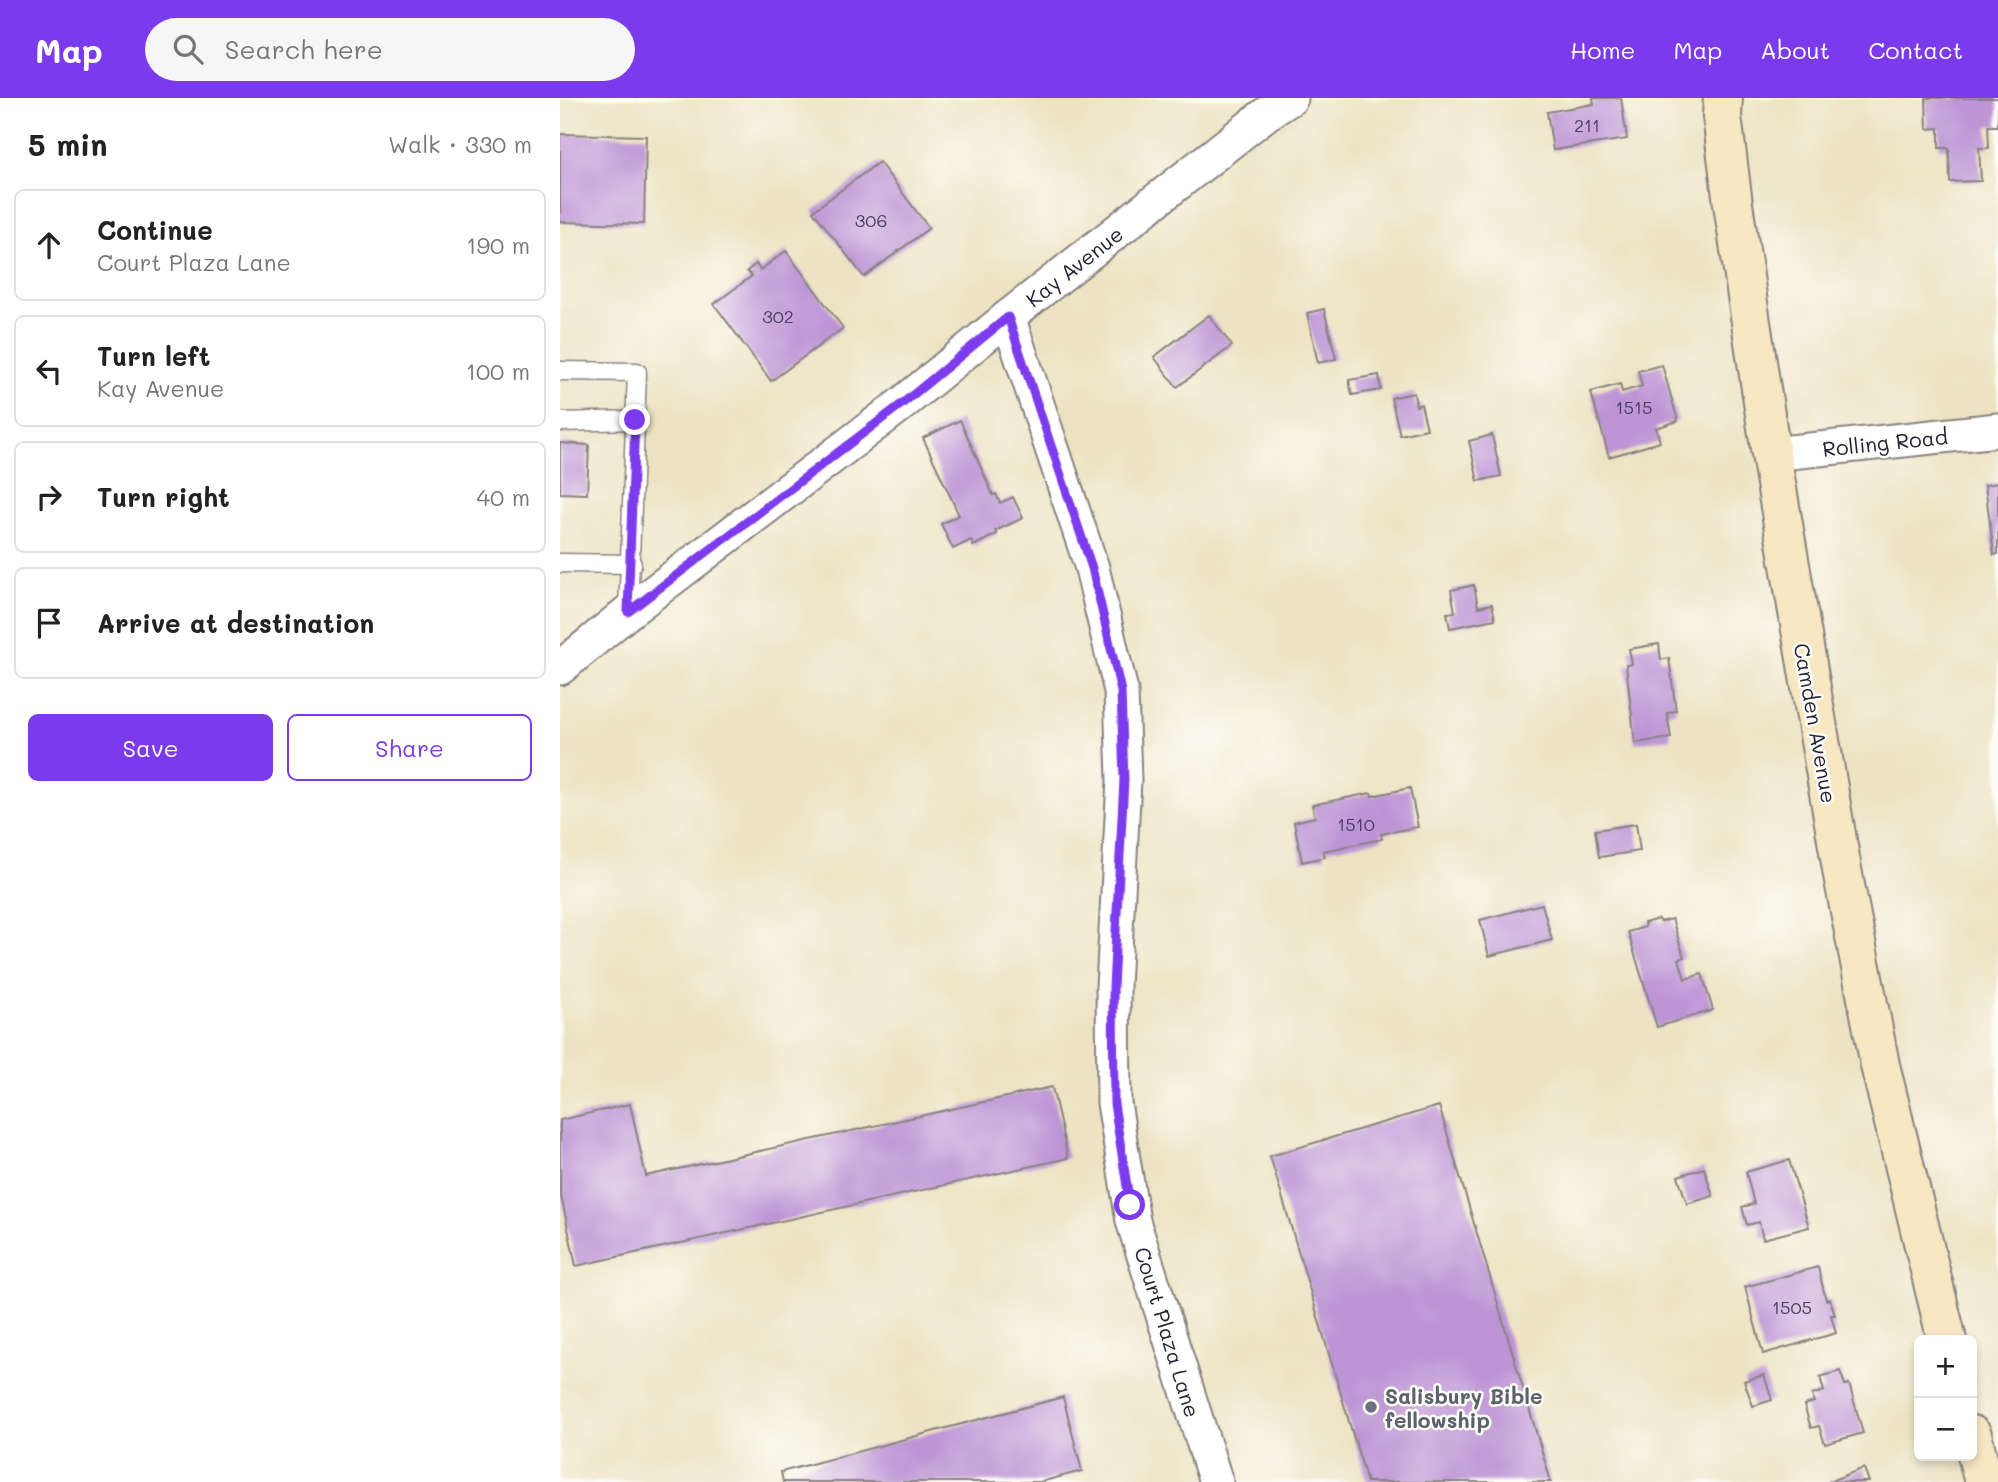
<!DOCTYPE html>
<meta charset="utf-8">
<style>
body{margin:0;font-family:Mali,sans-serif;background:#f6f6f6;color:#222}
.controls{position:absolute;right:21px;bottom:21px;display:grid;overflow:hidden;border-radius:10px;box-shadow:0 4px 10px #0003}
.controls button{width:63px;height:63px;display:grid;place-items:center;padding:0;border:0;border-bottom:2px solid #e0e0e0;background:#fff;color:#222;font:35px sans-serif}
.stop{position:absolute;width:21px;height:21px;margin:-16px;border:5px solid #7c3aed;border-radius:50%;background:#fff}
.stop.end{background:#7c3aed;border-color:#fff;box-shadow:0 2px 7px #0008}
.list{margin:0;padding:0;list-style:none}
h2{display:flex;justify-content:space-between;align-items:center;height:91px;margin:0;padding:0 28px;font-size:30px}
h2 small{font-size:23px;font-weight:400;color:#767676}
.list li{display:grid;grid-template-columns:46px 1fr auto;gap:21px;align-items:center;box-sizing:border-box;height:112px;margin:0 14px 14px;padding:0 14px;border:2px solid #e0e0e0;border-radius:10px}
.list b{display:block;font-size:26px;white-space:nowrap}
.list p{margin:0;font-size:23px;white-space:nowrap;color:#767676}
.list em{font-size:23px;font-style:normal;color:#767676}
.actions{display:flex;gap:14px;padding:21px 28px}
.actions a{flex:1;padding:16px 0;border:2px solid #7c3aed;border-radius:10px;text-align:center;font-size:24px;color:#7c3aed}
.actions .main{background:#7c3aed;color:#fff}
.icon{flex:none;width:38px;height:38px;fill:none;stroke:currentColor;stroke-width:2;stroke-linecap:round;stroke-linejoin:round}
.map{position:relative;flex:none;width:1438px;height:1384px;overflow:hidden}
header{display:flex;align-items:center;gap:42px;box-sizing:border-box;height:98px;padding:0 35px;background:#7c3aed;color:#fff}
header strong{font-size:33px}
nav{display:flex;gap:38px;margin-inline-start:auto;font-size:24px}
.search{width:490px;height:63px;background:#f6f6f6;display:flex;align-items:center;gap:18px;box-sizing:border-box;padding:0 24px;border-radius:38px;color:#767676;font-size:26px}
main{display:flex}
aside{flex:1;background:#fff}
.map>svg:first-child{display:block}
.building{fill:#bd94d5}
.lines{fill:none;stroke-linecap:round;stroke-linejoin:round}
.lane-casing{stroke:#88827f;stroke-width:21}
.street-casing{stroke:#88827f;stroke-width:37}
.secondary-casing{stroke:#88827f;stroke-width:42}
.lane{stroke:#fff;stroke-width:18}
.street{stroke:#fff;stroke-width:33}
.secondary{stroke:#f8e7c3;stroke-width:38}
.route{stroke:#7c3aed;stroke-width:9}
.worship-dot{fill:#6b7280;stroke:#fdfcf7;stroke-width:2.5}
.labels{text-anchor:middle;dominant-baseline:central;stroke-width:5;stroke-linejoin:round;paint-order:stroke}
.number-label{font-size:18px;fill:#493e62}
.street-label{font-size:21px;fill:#22223b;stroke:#fdfcf7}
.worship-label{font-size:21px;font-weight:bold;fill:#5b616d;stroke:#fdfcf7;text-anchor:start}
</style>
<header>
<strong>Map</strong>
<div class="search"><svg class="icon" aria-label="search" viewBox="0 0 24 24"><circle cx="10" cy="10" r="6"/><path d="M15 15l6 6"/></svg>Search here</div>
<nav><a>Home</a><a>Map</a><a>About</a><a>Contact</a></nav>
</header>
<main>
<aside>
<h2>5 min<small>Walk · 330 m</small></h2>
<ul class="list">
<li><svg class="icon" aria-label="ahead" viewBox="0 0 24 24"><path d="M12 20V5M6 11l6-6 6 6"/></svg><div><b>Continue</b><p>Court Plaza Lane</p></div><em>190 m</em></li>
<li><svg class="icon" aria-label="left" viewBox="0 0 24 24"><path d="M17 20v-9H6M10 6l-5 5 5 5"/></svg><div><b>Turn left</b><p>Kay Avenue</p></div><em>100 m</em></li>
<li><svg class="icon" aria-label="right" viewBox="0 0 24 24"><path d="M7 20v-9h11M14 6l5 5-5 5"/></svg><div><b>Turn right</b></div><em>40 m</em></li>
<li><svg class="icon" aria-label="arrive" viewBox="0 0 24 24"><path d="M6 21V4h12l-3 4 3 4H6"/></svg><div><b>Arrive at destination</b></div></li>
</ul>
<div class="actions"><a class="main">Save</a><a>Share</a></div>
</aside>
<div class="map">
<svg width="1438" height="1384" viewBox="0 0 1438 1384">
<rect width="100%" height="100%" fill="#fdfcf7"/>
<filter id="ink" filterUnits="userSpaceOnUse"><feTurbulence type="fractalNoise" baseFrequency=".0143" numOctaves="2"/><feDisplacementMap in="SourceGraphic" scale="14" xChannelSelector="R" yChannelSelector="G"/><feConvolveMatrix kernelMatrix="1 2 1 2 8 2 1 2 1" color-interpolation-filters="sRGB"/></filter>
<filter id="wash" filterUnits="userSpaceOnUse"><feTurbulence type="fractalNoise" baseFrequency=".00686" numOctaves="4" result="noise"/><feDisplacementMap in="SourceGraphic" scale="28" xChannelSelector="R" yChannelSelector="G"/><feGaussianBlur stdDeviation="1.57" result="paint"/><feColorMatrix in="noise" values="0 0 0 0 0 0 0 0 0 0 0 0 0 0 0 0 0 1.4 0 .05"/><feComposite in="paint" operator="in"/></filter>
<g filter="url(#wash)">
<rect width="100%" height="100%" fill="#ede3c3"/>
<g id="blocks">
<g class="building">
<polygon points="1033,0 1061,0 1067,41 993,52 987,14 1034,6"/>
<polygon points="1366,0 1438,0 1438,28 1428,28 1429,50 1419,50 1421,83 1390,84 1389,50 1379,50 1379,30 1367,31"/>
<polygon points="0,36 86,38 84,126 0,124"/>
<polygon points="319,64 369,130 304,179 253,113"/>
<polygon points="226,153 283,230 211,283 154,206 192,178 187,173 196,166 200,172"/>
<polygon points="764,211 776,261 758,265 747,215"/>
<polygon points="649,217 672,248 617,289 594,259"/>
<polygon points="1102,267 1118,323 1096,330 1100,344 1049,359 1031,294 1060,286 1062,294 1082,288 1078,273"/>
<polygon points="819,277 821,292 792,297 789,282"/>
<polygon points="854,295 856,308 861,306 867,331 840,337 831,300"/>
<polygon points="400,322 433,397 436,396 440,405 453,399 463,420 435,433 437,436 413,448 411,442 393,451 381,426 399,417 363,340"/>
<polygon points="932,337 941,378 918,383 909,343"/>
<polygon points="0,345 29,347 27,396 0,395"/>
<polygon points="1438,385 1438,456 1434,457 1425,387"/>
<polygon points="914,487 918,509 932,506 935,521 890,530 887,515 895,514 891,492"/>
<polygon points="1099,546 1101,562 1109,560 1116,613 1107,615 1111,640 1075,645 1066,567 1072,566 1069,551"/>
<polygon points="850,690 858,729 821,736 822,741 763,753 765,759 742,764 734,724 755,719 752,707 811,695 812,698"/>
<polygon points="1076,726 1080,753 1039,759 1035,732"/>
<polygon points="982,806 992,842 929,858 920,822"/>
<polygon points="1099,821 1100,824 1112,821 1124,859 1119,861 1125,881 1142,876 1153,912 1097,929 1068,834 1085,829 1084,825"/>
<polygon points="492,989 508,1060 16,1168 0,1093 0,1022 70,1006 86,1078"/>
<polygon points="879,1008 991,1384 807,1384 710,1058"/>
<polygon points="1229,1062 1249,1129 1203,1141 1199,1124 1187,1127 1182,1109 1194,1106 1186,1074"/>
<polygon points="1144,1070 1153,1098 1127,1106 1118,1078"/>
<polygon points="1258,1169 1266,1202 1270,1201 1275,1217 1271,1217 1276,1235 1203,1256 1185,1189"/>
<polygon points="1280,1273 1285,1287 1289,1286 1303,1335 1265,1346 1259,1328 1251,1330 1244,1307 1254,1304 1252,1297 1264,1293 1260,1279"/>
<polygon points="1204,1277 1212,1302 1193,1308 1184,1283"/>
<polygon points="503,1299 522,1373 480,1384 223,1384 221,1374"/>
<polygon points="1304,1370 1309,1384 1268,1384"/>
</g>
</g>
</g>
<g filter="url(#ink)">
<use href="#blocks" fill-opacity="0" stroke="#88827f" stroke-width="2"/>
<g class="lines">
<g class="lane-casing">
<g id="lane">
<polyline points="0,273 77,274 68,514"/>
<polyline points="0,324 75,322"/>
<polyline points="0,465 72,466"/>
</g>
</g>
<g class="street-casing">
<g id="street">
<polyline points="448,219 532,470 561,593 564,682 553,889 554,1005 573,1123 656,1384"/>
<polyline points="1211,356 1438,332"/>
<polyline points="0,570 68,514 343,305 448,219 706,16 731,0"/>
</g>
</g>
<g class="secondary-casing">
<g id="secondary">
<polyline points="1163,0 1162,18 1173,106 1211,356 1283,777 1320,967 1387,1242"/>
<polyline points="1412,1337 1424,1384"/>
</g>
</g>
<use href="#lane" class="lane"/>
<use href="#street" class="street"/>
<use href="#secondary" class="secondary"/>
</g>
</g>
<g class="lines" filter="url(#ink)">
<polyline class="route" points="75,322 68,514 343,305 448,219 532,470 561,593 564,682 553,889 554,1006 570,1107"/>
</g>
<circle class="worship-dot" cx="811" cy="1309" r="7"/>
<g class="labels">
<g class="number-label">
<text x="1027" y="27">211</text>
<text x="311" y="122">306</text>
<text x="218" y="218">302</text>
<text x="1074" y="309">1515</text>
<text x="796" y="726">1510</text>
<text x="1232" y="1209">1505</text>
</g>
<g class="street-label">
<text transform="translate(514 168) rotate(-38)">Kay Avenue</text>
<text transform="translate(1325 344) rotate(-6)">Rolling Road</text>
<text transform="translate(1256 625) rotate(80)">Camden Avenue</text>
<text transform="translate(608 1234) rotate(73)">Court Plaza Lane</text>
</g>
<g class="worship-label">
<text x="825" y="1297">Salisbury Bible<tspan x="825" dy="24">fellowship</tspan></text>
</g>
</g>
</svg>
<div class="controls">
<button>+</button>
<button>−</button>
</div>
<div class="stop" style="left:570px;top:1107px"></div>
<div class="stop end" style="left:75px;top:322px"></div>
</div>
</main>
